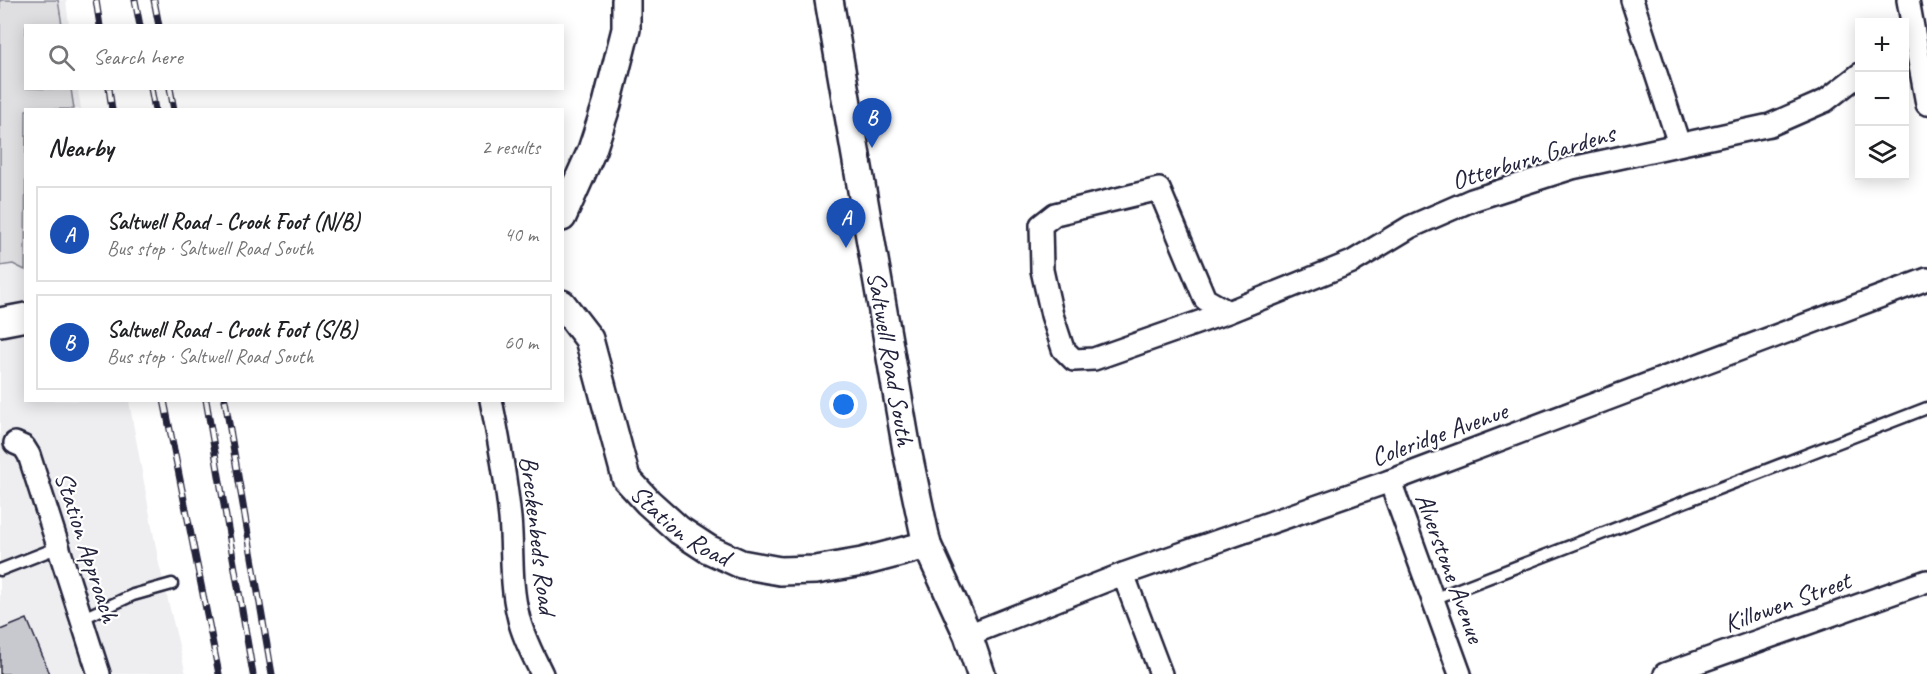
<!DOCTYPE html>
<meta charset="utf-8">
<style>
body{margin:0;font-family:Caveat,sans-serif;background:#f6f6f6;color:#202124}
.controls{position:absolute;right:18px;top:18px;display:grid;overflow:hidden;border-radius:0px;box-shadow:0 3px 15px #0003}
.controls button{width:54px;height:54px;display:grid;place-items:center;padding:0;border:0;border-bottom:2px solid #e0e0e0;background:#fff;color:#202124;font:30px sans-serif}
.you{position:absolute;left:844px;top:405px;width:21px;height:21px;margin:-15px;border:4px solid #fff;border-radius:50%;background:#1a73e8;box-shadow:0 0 0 9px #1a73e833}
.badge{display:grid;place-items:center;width:39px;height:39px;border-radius:50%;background:#c8321e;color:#fff;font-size:20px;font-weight:700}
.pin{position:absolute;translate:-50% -50px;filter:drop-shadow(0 2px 3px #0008)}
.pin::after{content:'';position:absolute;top:32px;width:21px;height:18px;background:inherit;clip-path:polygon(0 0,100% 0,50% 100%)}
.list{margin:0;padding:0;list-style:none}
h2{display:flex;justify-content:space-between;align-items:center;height:78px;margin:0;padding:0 24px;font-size:26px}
h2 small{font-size:20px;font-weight:400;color:#757577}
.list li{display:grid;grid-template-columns:39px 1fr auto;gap:18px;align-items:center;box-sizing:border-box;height:96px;margin:0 12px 12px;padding:0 12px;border:2px solid #e0e0e0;border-radius:0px}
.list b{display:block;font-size:22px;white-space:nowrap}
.list p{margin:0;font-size:20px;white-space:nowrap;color:#757577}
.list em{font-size:20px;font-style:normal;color:#757577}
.icon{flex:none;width:33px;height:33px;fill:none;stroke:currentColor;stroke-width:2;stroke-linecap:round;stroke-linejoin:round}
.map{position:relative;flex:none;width:1927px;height:674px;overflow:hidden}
.search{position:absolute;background:#fff;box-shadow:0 3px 15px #0003;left:24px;top:24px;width:540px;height:66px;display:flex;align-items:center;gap:15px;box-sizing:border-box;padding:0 21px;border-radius:0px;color:#757577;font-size:22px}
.panel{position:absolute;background:#fff;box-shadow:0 3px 15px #0003;left:24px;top:108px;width:540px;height:294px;border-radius:0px}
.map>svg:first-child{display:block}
.built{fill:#eeeef1}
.green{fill:#dfdfe2;stroke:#80808e;stroke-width:1.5}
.building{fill:#c8c8cf;stroke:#22223b;stroke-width:1.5}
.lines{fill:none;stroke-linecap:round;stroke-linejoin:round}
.service-casing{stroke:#22223b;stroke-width:15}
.minor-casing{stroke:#22223b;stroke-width:26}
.tertiary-casing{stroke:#22223b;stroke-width:32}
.service{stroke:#fff;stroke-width:10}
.minor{stroke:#fff;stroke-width:21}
.tertiary{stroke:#fff;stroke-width:27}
.rail-casing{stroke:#22223b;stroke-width:7}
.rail{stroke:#fff;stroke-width:4.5;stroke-dasharray:14;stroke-linecap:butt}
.labels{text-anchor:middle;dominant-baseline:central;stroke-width:4.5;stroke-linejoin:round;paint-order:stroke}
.street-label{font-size:26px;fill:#22223b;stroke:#fff}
</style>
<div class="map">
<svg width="1927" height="674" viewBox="0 0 1927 674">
<rect width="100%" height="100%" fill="#fff"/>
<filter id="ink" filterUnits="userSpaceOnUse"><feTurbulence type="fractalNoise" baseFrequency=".0167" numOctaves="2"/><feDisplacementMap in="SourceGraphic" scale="12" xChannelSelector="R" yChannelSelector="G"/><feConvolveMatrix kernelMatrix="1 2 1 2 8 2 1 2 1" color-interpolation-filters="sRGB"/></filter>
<g filter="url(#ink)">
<polygon class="built" points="0,0 66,0 69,25 26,26 26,88 78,89 81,109 26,110 26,400 129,401 159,564 186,674 0,674"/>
<polygon class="green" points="0,0 58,0 62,25 26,26 26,88 71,89 74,109 26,110 25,270 13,264 0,266"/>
<polygon class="building" points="27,619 50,674 0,674 0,630"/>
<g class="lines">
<g class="service-casing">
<g id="service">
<polyline points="0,570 59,547"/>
<polyline points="1433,599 1927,408"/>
<polyline points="81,619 133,595 172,584"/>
</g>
</g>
<g class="minor-casing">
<g id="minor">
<polyline points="1632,0 1679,144"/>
<polyline points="1908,0 1927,104"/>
<polyline points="1228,312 1205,299 1159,189 1055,214 1041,225 1042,270 1052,315 1063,349 1074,360 1094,359 1228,312 1352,262 1410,227 1472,200 1572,168 1770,125 1825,101 1860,74"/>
<path d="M 491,400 C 499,440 506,479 510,518 C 513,550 510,583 518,615 C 522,635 533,655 542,674"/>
<polyline points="15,443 24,447 29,455 99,674"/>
<polyline points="1390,481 1460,674"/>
<polyline points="1123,574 1161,674"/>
<polyline points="968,635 1123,574 1390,481 1927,279"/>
<polyline points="1665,674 1927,581"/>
</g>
</g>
<g class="tertiary-casing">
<g id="tertiary">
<path id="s1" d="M 829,0 L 907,450 L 927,545 L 968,635 L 981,674"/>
<polyline points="562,217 592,150 607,104 626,29 626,0"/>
<path id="s2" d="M 562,304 L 589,339 L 626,478 L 648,502 L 679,530 L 708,549 L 741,564 L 780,571 L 816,570 L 862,562 L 927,545"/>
<polyline points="0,322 26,317"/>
</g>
</g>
<use href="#service" class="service"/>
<use href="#minor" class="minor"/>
<use href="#tertiary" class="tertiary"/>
<g class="rail-casing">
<g id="rail">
<polyline points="96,0 100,26"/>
<polyline points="135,0 140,26"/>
<polyline points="154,0 159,26"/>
<polyline points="109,88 112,110"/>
<polyline points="151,88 155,110"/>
<polyline points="170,88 174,110"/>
<polyline points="164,400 219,674"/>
<polyline points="206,400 253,674"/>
<polyline points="225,400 272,674"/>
</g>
</g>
<use href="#rail" class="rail"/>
</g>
</g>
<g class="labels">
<g class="street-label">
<text transform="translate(1533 157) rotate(-17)">Otterburn Gardens</text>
<text stroke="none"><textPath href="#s1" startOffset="364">Saltwell Road South</textPath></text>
<text transform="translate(1439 434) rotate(-20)">Coleridge Avenue</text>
<text stroke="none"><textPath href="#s2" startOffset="261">Station Road</textPath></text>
<text transform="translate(538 535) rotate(83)">Breckenbeds Road</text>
<text transform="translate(87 547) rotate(72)">Station Approach</text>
<text transform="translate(1450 568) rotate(70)">Alverstone Avenue</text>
<text transform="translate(1787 602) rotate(-20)">Killowen Street</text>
</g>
</g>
</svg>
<div class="controls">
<button>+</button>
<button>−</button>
<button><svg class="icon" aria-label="layers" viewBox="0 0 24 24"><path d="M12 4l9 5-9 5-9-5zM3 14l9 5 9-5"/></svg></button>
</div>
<div class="you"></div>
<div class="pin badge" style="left:846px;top:248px;background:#1a4fb4">A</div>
<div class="pin badge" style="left:872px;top:148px;background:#1a4fb4">B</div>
<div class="search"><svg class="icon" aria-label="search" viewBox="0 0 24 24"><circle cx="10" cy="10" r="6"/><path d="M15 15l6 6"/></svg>Search here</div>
<section class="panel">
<h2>Nearby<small>2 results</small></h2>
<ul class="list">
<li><span class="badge" style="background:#1a4fb4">A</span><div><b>Saltwell Road - Crook Foot (N/B)</b><p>Bus stop · Saltwell Road South</p></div><em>40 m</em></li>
<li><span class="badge" style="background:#1a4fb4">B</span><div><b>Saltwell Road - Crook Foot (S/B)</b><p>Bus stop · Saltwell Road South</p></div><em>60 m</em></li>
</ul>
</section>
</div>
